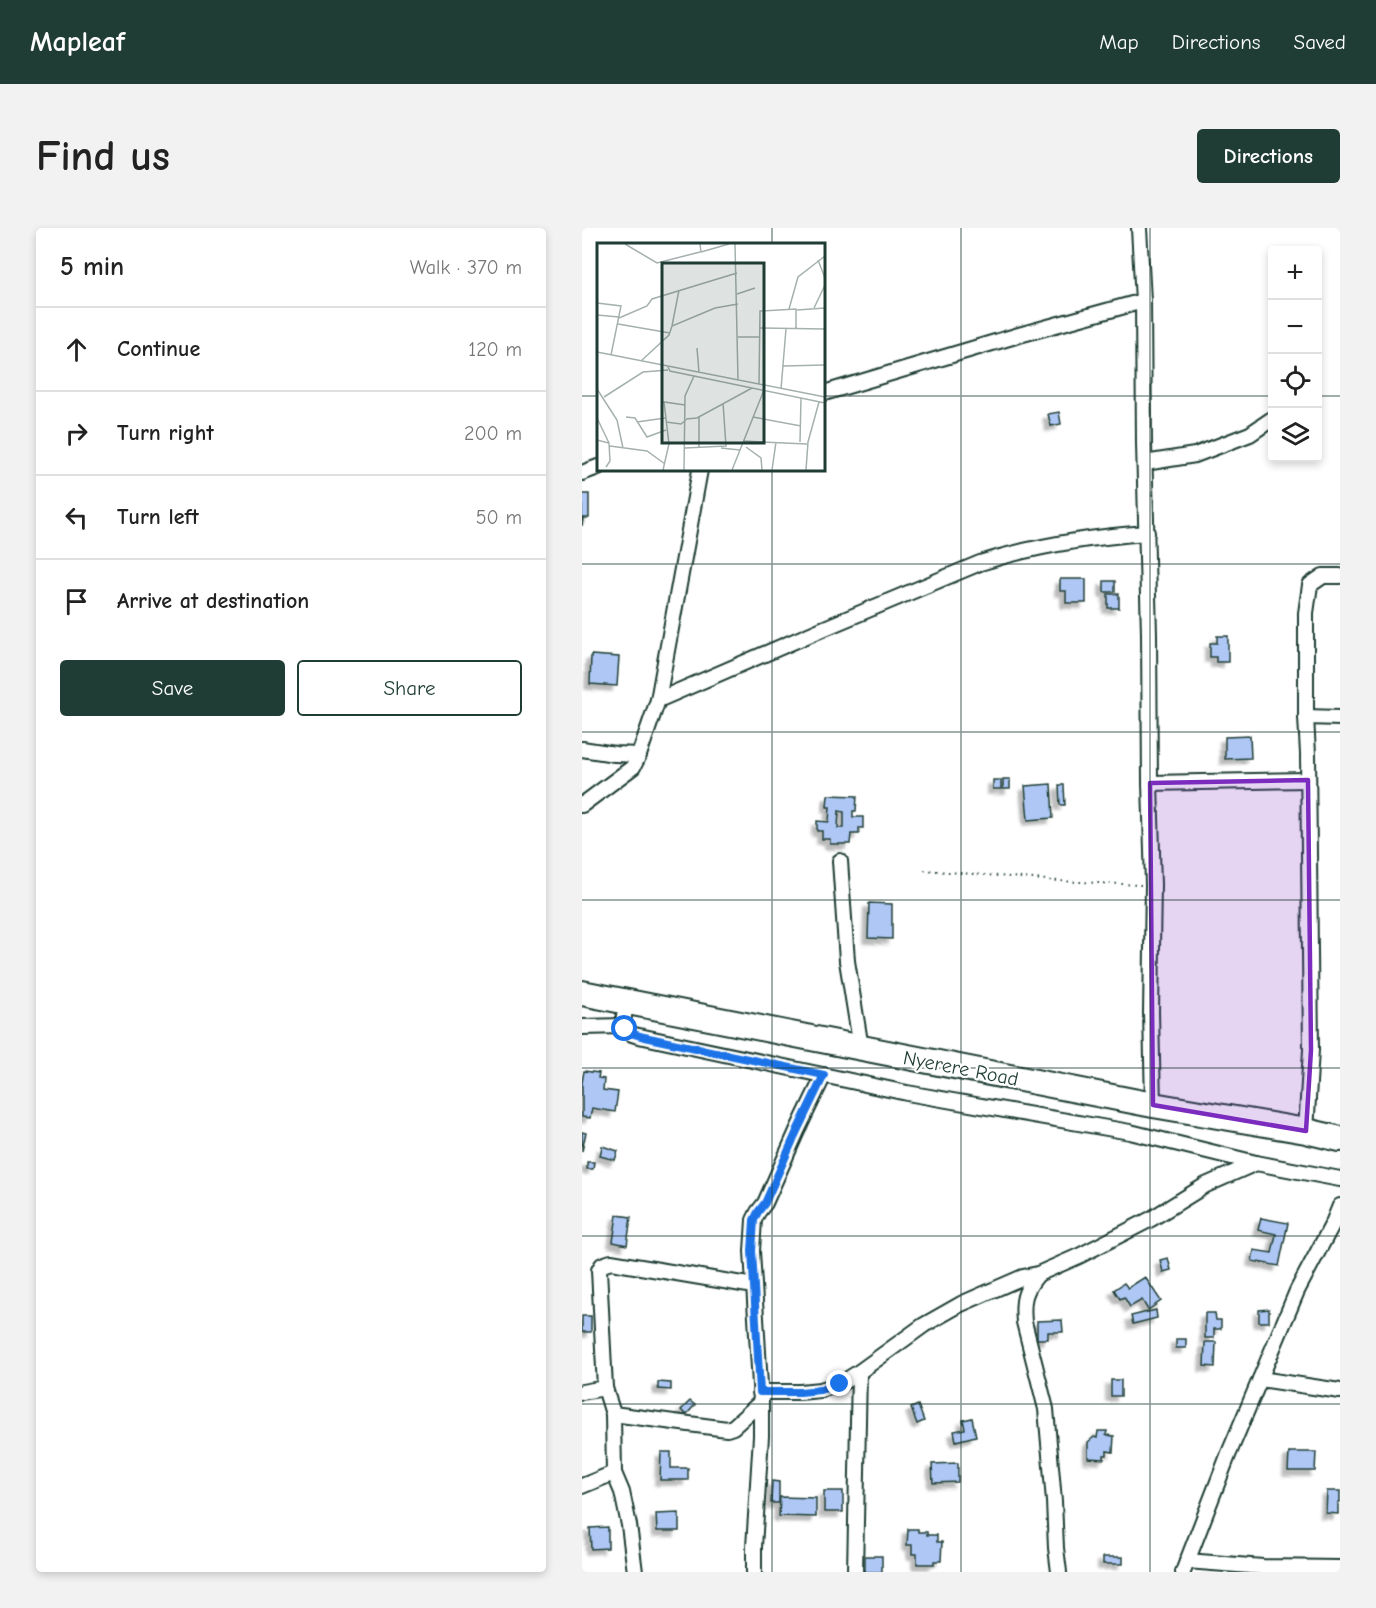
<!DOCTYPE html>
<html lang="en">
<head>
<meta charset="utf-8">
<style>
	body { margin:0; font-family:"Comic Neue",sans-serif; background:#f2f2f2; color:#222 }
	.controls { position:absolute; right:18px; top:18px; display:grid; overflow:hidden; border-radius:6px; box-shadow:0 3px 9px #0003 }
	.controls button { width:54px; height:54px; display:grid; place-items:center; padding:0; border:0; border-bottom:2px solid #e0e0e0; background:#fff; color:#222; font:30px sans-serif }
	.stop { position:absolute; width:18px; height:18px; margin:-14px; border:4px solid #1a73e8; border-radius:50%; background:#fff }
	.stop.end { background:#1a73e8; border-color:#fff; box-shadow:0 2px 6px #0008 }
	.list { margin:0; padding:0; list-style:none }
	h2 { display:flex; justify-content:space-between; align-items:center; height:78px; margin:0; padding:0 24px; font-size:26px }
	h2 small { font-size:20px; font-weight:400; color:#767676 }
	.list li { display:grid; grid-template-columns:39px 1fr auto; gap:18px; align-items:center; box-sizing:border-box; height:84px; padding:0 24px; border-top:2px solid #e0e0e0 }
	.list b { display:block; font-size:22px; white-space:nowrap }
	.list em { font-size:20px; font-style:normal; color:#767676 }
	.actions { display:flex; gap:12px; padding:18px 24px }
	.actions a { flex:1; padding:14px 0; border:2px solid #1f3d34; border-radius:6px; text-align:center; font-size:21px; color:#1f3d34 }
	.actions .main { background:#1f3d34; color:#fff }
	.icon { flex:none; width:33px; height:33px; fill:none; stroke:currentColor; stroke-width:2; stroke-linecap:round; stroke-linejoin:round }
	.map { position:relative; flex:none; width:758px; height:1344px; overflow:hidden; border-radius:6px }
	header { display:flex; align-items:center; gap:36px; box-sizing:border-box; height:84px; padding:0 30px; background:#1f3d34; color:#fff }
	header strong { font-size:28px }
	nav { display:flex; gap:33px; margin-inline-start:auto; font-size:21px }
	.intro { display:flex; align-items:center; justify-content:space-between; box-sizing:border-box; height:144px; padding:0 36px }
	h1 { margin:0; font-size:42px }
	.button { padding:15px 27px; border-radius:6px; background:#1f3d34; color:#fff; font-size:21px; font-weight:700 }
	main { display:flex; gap:36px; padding:0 36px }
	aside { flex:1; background:#fff; border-radius:6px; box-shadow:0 3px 9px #0003 }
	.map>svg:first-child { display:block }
	.building { fill:#aec7f5; stroke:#1f3d34; stroke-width:1.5; fill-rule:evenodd; filter:url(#shadow) }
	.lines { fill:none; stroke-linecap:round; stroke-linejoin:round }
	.street-casing { stroke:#1f3d34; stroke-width:18 }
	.highway-casing { stroke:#1f3d34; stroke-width:28 }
	.path { stroke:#1f3d34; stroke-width:2; stroke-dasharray:1.5 4.5; stroke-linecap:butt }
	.street { stroke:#fff; stroke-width:14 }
	.highway { stroke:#fff; stroke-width:24 }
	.route { stroke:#1a73e8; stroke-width:8 }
	.marked { fill:#7b2cbf; fill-opacity:0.2; stroke:#7b2cbf; stroke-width:4.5; stroke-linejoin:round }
	.grid { fill:none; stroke:#1f3d34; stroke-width:1.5; stroke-opacity:0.55 }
	.labels { text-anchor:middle; stroke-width:4.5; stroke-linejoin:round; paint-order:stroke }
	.street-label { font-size:20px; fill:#1f3d34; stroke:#fff }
	.inset-road { fill:none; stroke:#a5b1ae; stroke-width:1.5 }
	.view { fill:#1f3d34; fill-opacity:0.15; stroke:#1f3d34; stroke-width:3 }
	.inset-edge { fill:none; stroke:#1f3d34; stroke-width:3 }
</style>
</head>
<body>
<header>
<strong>Mapleaf</strong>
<nav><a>Map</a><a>Directions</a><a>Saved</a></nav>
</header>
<div class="intro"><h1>Find us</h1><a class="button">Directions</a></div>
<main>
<aside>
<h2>5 min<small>Walk · 370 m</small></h2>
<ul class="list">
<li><svg class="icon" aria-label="ahead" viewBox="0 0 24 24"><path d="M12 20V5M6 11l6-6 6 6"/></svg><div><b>Continue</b></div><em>120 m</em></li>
<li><svg class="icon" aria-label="right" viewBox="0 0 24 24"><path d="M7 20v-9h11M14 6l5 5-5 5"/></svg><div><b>Turn right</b></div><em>200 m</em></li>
<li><svg class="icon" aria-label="left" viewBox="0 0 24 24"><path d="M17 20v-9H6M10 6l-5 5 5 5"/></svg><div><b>Turn left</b></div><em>50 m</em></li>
<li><svg class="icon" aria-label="arrive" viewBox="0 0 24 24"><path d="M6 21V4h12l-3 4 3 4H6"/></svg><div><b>Arrive at destination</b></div></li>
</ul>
<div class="actions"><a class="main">Save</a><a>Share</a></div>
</aside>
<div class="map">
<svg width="758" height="1344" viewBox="0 0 758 1344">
	<defs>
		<filter id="shadow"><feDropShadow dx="-5" dy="5" stdDeviation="1.5" flood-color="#0004"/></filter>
	</defs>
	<rect width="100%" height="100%" fill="#fff"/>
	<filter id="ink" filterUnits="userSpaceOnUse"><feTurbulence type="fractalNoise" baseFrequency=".0167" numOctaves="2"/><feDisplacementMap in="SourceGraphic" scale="12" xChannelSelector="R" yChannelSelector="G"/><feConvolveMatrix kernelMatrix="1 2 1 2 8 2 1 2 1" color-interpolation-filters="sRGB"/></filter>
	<g filter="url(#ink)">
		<g class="building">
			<polygon points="477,184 479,196 469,198 466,186"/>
			<polygon points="0,266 7,266 7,290 1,290 0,298"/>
			<polygon points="478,351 504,351 504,375 484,375 484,363 478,363"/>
			<rect x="522" y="353" width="11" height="11"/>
			<rect x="526" y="366" width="11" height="14"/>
			<polygon points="635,408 646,408 646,434 634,434 634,429 628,429 628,415 635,415"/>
			<polygon points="9,427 37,429 35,458 8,456"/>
			<polygon points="668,508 669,530 643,531 643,509"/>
			<rect x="421" y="551" width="7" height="10"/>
			<rect x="411" y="552" width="8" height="9"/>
			<polygon points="469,556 471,590 446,592 443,558"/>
			<polygon points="477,557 482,557 483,577 478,577"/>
			<path d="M246,567l29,1 -1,15h-3v6h10v11h-4v6h-8l-1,10h-20v-5h-8v-8h-5v-10l12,1 1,-15h-3zM257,583l5,1v16h-6z"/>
			<polygon points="287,675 310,676 310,711 286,710"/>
			<polygon points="2,843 17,845 16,850 22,851 21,862 36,864 33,884 10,880 8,890 0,889 0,855"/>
			<polygon points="0,904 4,905 0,923"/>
			<polygon points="20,918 36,923 33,932 18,928"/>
			<polygon points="5,934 12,934 11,941 5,941"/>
			<polygon points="35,987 49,989 45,1017 31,1014"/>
			<polygon points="679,990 706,995 697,1038 670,1033 672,1022 690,1025 694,1006 676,1002"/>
			<polygon points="586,1030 589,1042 581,1044 578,1032"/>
			<polygon points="563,1049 579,1073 566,1082 560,1072 548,1079 542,1069 538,1071 532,1062 542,1055 546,1060"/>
			<polygon points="687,1081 687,1094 677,1094 677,1082"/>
			<polygon points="574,1082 575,1090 551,1096 549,1088"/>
			<polygon points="623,1085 633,1085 634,1092 639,1092 639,1101 632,1101 632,1110 623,1110"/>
			<rect x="0" y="1088" width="9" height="16"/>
			<polygon points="480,1092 481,1104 466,1104 466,1111 455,1111 455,1093"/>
			<rect x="594" y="1111" width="10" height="9"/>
			<polygon points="623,1114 634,1114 633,1139 622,1138"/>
			<rect x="529" y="1152" width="10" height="16"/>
			<polygon points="76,1154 89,1155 89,1162 76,1161"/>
			<polygon points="108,1173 113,1177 104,1187 99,1182"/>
			<polygon points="336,1177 342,1193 335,1196 329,1180"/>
			<polygon points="390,1190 394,1208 374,1213 372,1203 383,1201 381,1192"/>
			<polygon points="516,1203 525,1203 524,1207 532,1208 531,1224 525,1223 525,1227 522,1227 522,1231 506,1230 506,1214 512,1209 515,1210"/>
			<polygon points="79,1224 89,1224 89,1240 106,1240 106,1252 78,1252"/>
			<polygon points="707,1224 734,1224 733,1243 706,1243"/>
			<polygon points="376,1235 376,1254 351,1255 350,1236"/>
			<polygon points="190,1253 197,1254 197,1275 189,1275"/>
			<rect x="242" y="1263" width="19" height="21"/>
			<polygon points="745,1263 758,1263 758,1274 756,1274 756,1286 744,1285"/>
			<polygon points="198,1269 234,1270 234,1289 197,1288"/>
			<polygon points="97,1285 97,1303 75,1303 74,1286"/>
			<polygon points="26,1299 26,1320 9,1321 8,1300"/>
			<polygon points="326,1301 336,1301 336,1304 345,1304 345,1307 355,1307 355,1314 360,1314 359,1333 352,1333 352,1336 335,1336 335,1326 330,1326 330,1317 325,1317"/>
			<rect x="283" y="1328" width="17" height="16"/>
			<rect x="521" y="1329" width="20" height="7"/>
		</g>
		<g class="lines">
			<g class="street-casing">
				<g id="street">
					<polyline points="557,0 561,73 562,216 567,406 568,555 571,657 569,784 571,877"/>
					<polyline points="242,165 437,107 561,73"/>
					<polyline points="563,235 613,227 668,206 690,191"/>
					<polyline points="0,245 16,239"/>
					<polyline points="76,472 118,242"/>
					<polyline points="724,489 758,490"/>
					<polyline points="0,521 33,526 57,527"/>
					<polyline points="568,555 726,552"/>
					<path d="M0,577l51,-38 6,-12 19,-55 162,-70 160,-67c54,-17 111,-26 167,-30"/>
					<polyline points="258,633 265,733 279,820"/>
					<path d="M45,774c-2,8 -7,25 1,30 4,3 11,4 16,5l263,56 223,39 126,31 84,16"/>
					<polyline points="0,799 42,798"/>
					<polyline points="724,903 729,822 726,526 724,489 724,385 728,357 741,348 758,348"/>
					<path d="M456,1046c-14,17 -16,26 -14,48l22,87 8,92 2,47 3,24"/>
					<polyline points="678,1151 758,1163"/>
					<polyline points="0,1164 23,1160"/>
					<polyline points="178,1164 218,1164 238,1162 258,1156 277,1144 342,1097 379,1076 441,1049 456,1046 497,1028 569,991 624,957 674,935"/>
					<polyline points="31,1186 145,1201 151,1199 179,1174"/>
					<polyline points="0,1258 32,1245"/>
					<polyline points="605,1333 681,1339 758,1340"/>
					<polyline points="53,1344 47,1297 40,1264 32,1245 31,1186 23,1160 17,1042 20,1037 29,1034 172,1058"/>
					<polyline points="172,1344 172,1319 179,1208 179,1174 170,1023 172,992 176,984 183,975 215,903 242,847"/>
					<polyline points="273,1344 277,1144"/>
					<polyline points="601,1344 647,1225 715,1063 751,995 758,978"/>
				</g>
			</g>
			<g class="highway-casing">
				<polyline id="highway" points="0,765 571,877 724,903 758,911"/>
			</g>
			<polyline class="path" points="342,642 477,653 559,657"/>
			<use href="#street" class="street"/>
			<use href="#highway" class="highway"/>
		</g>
	</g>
	<g class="lines" filter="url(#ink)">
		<polyline class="route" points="43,801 45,804 62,809 242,847 215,903 183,975 176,984 172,992 170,1023 178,1164 218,1164 238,1162 258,1156"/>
	</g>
	<path class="marked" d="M726,552l3,270 -5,81 -153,-26 -3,-322z"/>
	<path class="grid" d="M190,0v16M379,0v1344M568,0v1344M0,168h16M242,168h448M736,168h22M190,242v1102M0,336h758M0,504h758M0,672h758M0,840h758M0,1008h758M0,1176h758"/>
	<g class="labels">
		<g class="street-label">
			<text transform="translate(379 840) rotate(11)" y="7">Nyerere Road</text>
		</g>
	</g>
	<g transform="translate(15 15)">
		<rect width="228" height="228" fill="#fff"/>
		<path class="inset-road" d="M28,1l32,19 43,-11M103,1l1,8 28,-8M138,1l3,136M221,17l7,18M140,51l18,-6M0,60l24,3 -10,49M217,65l11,-23M192,66l9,-32 27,-21M200,67l28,-2M0,72l22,2M22,75l28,-12 5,-7 85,-26M21,81l52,9M75,83l7,-36M162,85l66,1M141,94h21M100,105l2,25M0,109l228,45M44,118l28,-26 3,-9 43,-18 23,-4M186,123l42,-1M71,124l2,4 155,32M162,141l1,-73 36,-2v20M0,146l20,31 6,28M184,146l5,-60M7,154l39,-25 25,-2M29,174l9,1 12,19 19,-7M156,174l48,9M0,175l12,25M89,176l11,-1 55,-30M40,179l28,-4M69,179l15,2 5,-4M0,197l12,3 1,18 -4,6M146,198l64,3M203,199l1,-44M13,203l37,5 18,13M102,204v-31M149,204l15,11 1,12M88,205l41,-2 -3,-43M124,205l19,2M66,227l6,-26 -5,-42 21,3M87,227l1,-74 9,-20M135,227l32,-80M175,227l4,-28M209,227l2,-28 11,-40"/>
		<path class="view" d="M65,20h102v180h-102z"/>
		<rect width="228" height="228" class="inset-edge"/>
	</g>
</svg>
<div class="controls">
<button>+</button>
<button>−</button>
<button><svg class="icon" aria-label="locate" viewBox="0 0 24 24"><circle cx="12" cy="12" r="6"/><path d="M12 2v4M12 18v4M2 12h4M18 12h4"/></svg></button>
<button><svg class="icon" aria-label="layers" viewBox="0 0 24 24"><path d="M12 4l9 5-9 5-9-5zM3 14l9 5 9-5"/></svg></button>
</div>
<div class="stop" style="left:43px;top:801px"></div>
<div class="stop end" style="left:258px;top:1156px"></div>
</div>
</main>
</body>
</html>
